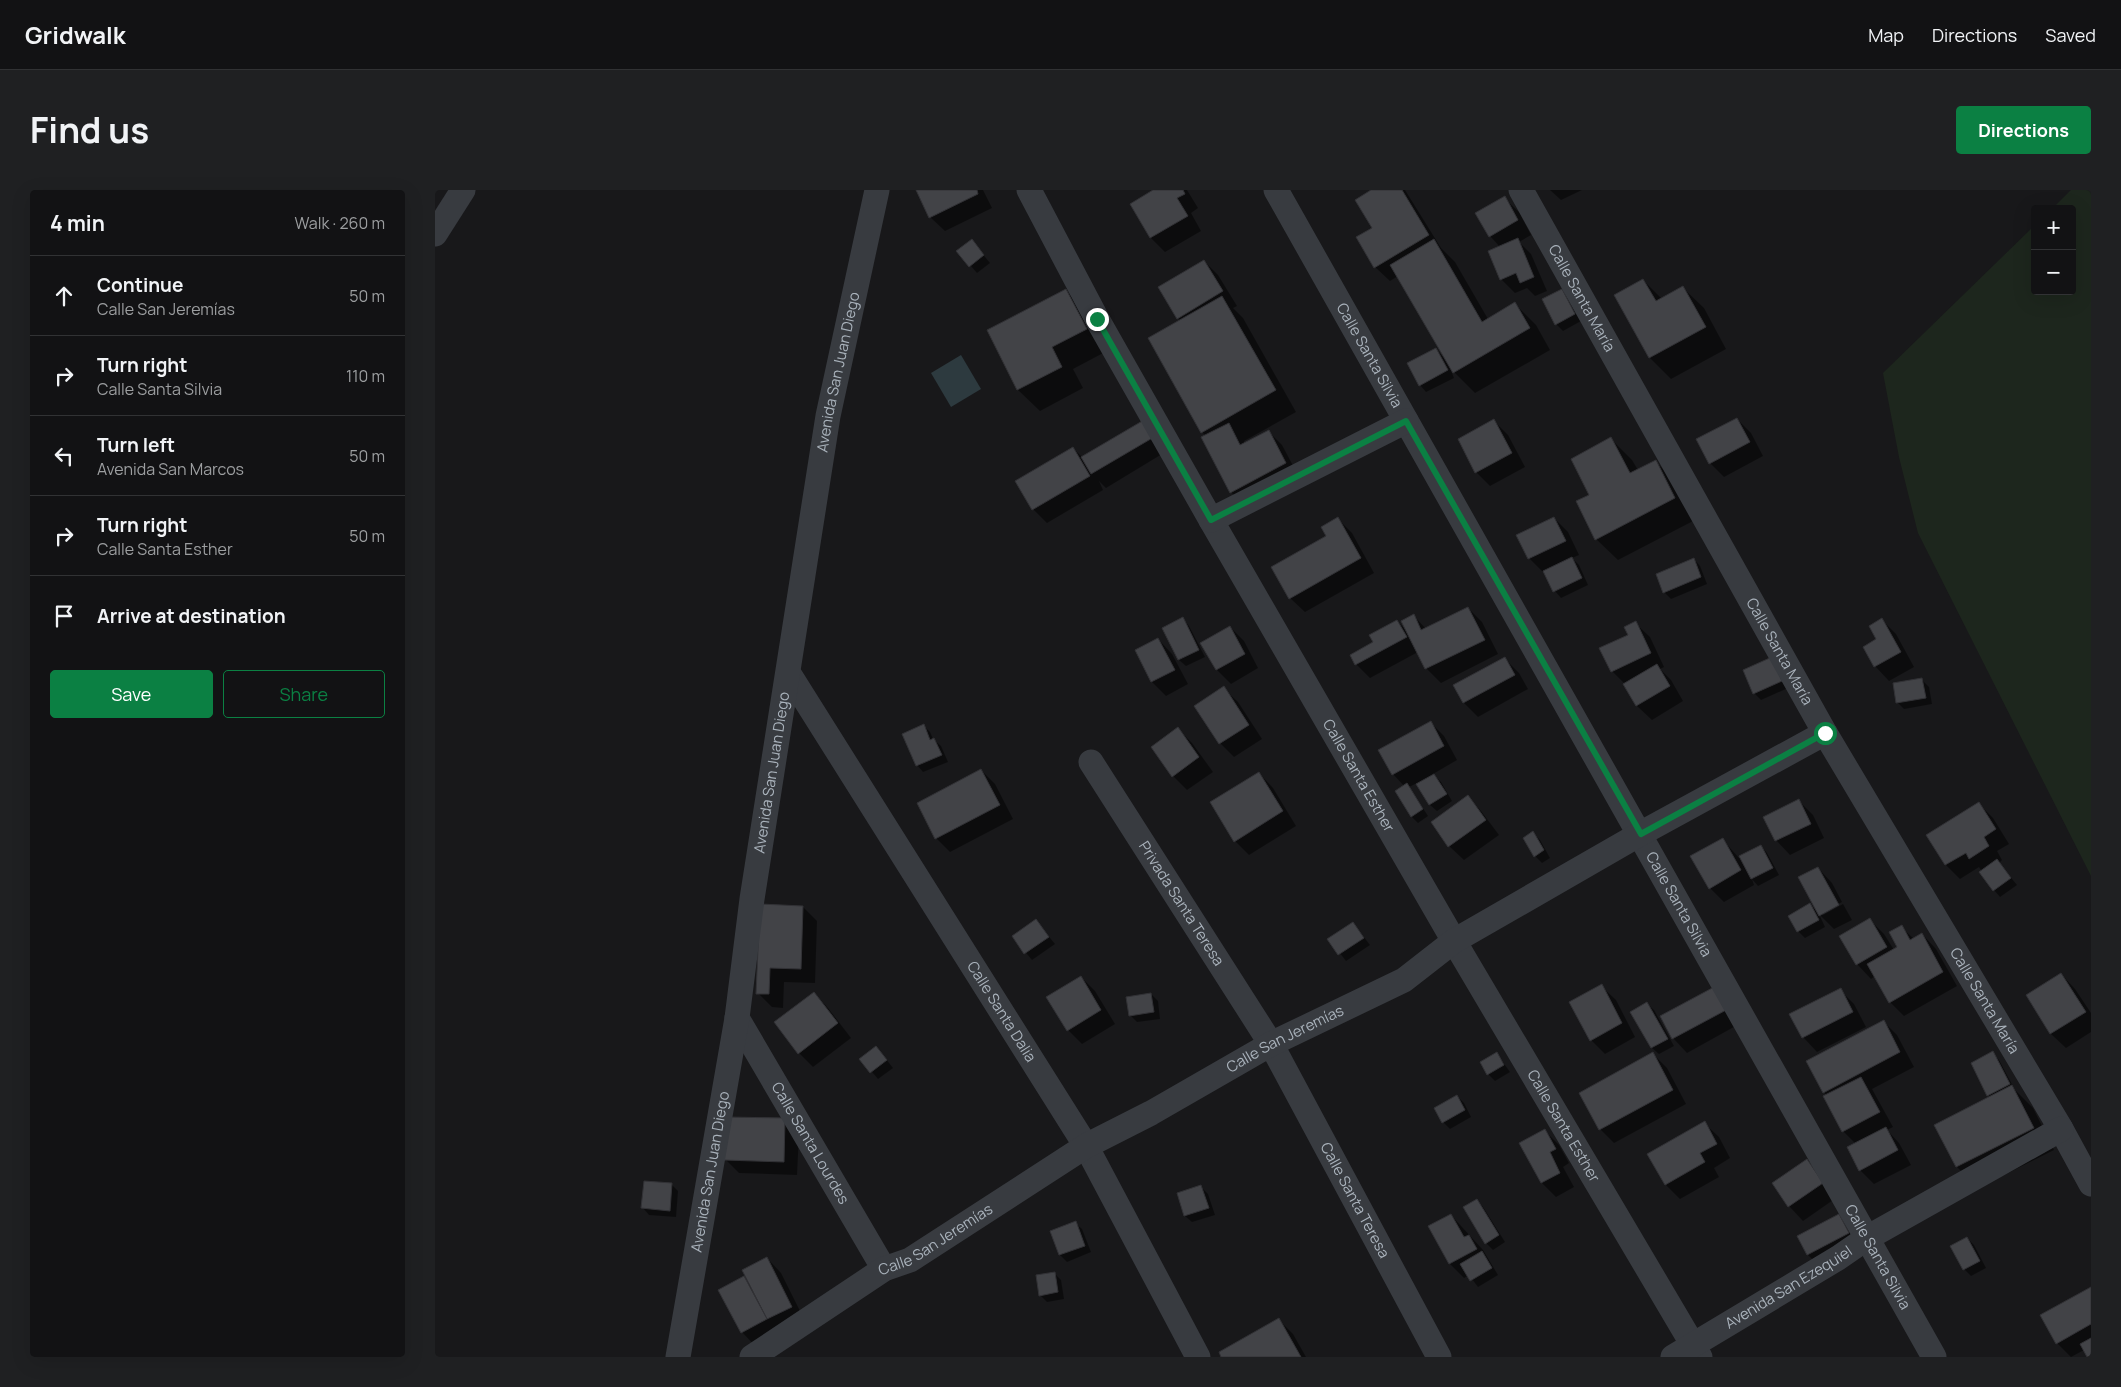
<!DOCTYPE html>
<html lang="en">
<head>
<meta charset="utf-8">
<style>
	body { margin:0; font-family:Manrope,sans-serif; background:#1f2022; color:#f1f3f6 }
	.controls { position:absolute; right:15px; top:15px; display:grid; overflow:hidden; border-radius:5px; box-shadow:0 5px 20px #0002 }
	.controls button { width:45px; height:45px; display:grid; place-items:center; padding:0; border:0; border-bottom:1px solid #313234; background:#121214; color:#f1f3f6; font:25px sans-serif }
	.stop { position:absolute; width:15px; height:15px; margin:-11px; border:4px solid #0b8043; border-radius:50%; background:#fff }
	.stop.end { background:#0b8043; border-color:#fff; box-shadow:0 1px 5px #0008 }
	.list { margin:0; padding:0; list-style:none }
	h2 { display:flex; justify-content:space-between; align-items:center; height:65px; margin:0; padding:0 20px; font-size:21px }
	h2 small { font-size:16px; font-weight:400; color:#9c9ea0 }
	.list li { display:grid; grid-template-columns:32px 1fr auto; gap:15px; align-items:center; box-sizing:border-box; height:80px; padding:0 20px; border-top:1px solid #313234 }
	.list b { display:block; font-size:19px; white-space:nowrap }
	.list p { margin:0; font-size:16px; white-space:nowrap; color:#9c9ea0 }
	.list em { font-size:16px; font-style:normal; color:#9c9ea0 }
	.actions { display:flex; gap:10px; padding:15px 20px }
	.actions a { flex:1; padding:11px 0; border:1px solid #0b8043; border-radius:5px; text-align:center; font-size:18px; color:#0b8043 }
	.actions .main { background:#0b8043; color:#fff }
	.icon { flex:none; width:28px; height:28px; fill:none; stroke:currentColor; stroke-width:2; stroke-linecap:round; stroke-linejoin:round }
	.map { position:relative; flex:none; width:1656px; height:1167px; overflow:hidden; border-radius:5px }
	header { display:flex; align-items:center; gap:30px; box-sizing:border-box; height:70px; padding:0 25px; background:#121214; border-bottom:1px solid #313234 }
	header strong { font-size:24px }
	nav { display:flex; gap:28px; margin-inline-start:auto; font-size:18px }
	.intro { display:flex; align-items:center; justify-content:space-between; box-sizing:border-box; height:120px; padding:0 30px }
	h1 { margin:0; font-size:35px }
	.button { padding:12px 22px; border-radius:5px; background:#0b8043; color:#fff; font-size:18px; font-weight:700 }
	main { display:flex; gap:30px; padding:0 30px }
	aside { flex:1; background:#121214; border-radius:5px; box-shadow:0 5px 20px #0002 }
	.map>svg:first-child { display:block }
	.green { fill:#1d261d }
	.water { fill:#2d3a3f }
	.shadow { fill:#0007 }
	.building { fill:#424347; stroke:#323236 }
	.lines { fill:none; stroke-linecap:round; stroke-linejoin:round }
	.street { stroke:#383b40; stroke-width:25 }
	.route { stroke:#0b8043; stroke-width:6 }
	.labels { text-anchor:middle; stroke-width:4.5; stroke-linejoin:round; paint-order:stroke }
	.street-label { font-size:15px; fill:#a9b2bb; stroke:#131315 }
</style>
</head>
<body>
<header>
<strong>Gridwalk</strong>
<nav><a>Map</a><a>Directions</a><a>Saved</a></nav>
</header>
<div class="intro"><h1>Find us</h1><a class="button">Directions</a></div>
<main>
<aside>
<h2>4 min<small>Walk · 260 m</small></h2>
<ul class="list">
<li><svg class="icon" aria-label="ahead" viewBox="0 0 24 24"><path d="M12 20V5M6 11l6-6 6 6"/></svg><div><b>Continue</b><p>Calle San Jeremías</p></div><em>50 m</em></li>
<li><svg class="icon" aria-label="right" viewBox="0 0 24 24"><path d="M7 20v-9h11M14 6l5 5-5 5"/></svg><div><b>Turn right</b><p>Calle Santa Silvia</p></div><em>110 m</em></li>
<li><svg class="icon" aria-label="left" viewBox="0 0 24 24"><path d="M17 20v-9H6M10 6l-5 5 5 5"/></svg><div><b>Turn left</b><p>Avenida San Marcos</p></div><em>50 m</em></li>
<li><svg class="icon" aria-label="right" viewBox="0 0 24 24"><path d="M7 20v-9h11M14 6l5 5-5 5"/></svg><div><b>Turn right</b><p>Calle Santa Esther</p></div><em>50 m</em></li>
<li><svg class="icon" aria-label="arrive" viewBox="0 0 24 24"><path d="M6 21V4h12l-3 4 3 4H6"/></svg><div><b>Arrive at destination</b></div></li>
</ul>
<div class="actions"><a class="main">Save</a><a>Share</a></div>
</aside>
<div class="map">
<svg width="1656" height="1167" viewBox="0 0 1656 1167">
	<rect width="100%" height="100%" fill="#18181a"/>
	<polygon class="green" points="1636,0 1656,0 1656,686 1483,343 1464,267 1448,183 1600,35 1600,101 1637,101 1637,19 1617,19"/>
	<polygon class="water" points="526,165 546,199 516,217 496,183"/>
	<g class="shadow">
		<polygon points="482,0 548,0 557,18 510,41 495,27"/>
		<polygon points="721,0 752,0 763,18 756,23 766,41 730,62 716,48"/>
		<polygon points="938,0 970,0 1006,58 1020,72 1053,129 1080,114 1101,135 1115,160 1040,203 1015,178 1019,188 991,202 985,195 1001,159 1009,168 963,86 955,91 940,77"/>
		<polygon points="1115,0 1147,0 1126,10"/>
		<polygon points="1069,8 1084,22 1096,45 1084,52 1096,64 1112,101 1100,106 1092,98 1080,103 1066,89 1065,57 1055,46 1042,24"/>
		<polygon points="536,50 555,73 542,83 523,61"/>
		<polygon points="769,71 783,85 802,116 798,118 808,128 861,222 809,251 810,254 833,241 847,255 864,287 810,316 796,302 771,246 767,242 746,131 743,128"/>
		<polygon points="1208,90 1227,109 1247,97 1269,118 1291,159 1236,189 1215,168 1181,105"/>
		<polygon points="1126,100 1133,107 1146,131 1128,141 1121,134"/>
		<polygon points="631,101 652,122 672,161 638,179 648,198 605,221 583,200 554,141"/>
		<polygon points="1302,229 1316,243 1328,266 1289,287 1275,273"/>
		<polygon points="709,231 732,261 671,298 664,291 668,300 612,333 598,319 638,258 648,268"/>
		<polygon points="1059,231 1073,245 1090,277 1055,296 1041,282"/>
		<polygon points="1176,249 1197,270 1203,280 1220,271 1241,292 1260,330 1183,370 1161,349 1156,305"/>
		<polygon points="1119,328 1133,342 1144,365 1137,368 1144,375 1153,395 1126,408 1120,401 1110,381 1108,382 1094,368"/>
		<polygon points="903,329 917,343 939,383 870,422 855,408 838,377 893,346"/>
		<polygon points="1259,369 1265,376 1272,394 1236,409 1229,402"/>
		<polygon points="1033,418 1047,432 1063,464 1006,493 992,479 983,462 935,488 921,474 939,453 962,431 973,442 979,426 991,439"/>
		<polygon points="748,429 754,436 770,467 751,476 744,470 728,439"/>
		<polygon points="1447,430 1461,444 1479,477 1454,491 1440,476 1430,457 1443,450"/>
		<polygon points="1200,433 1215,447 1229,477 1225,479 1236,490 1248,511 1217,530 1202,516 1190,494 1177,481"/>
		<polygon points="795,437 809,451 823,478 796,494 782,480"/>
		<polygon points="723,449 737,464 753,494 731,506 717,492 701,461"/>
		<polygon points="1336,468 1353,498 1326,510 1319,503"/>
		<polygon points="1070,469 1084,483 1093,499 1043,527 1029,513 1020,496"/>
		<polygon points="1487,490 1494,497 1497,514 1469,519 1462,512"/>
		<polygon points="788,498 803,512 827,549 799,567 785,553"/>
		<polygon points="995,532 1009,546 1022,570 998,584 1006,592 1017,611 1002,621 995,615 982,593 974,597 993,626 983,633 976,626 969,596 958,584 945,560"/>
		<polygon points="488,535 495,542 498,549 506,556 513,572 488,582 482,575"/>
		<polygon points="743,539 757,553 778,582 752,600 738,586"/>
		<polygon points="546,580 560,594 578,629 515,662 501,648"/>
		<polygon points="824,583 838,598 861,636 814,665 800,651"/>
		<polygon points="1032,606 1046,621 1064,645 1029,670 1014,656 997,632"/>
		<polygon points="1364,611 1378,625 1389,648 1355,665 1341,650"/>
		<polygon points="1544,614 1558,628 1574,654 1562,661 1567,670 1564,673 1582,695 1565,707 1559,700 1544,677 1525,689 1511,675 1493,645"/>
		<polygon points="1098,643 1105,650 1115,668 1107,673 1100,666"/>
		<polygon points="1287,649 1304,668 1326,656 1332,663 1344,685 1323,696 1317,689 1319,695 1289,712 1275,698"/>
		<polygon points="1383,678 1397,693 1407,712 1388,722 1388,725 1408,714 1417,730 1399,739 1384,724 1390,737 1370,748 1363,741 1355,727 1375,715 1383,722"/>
		<polygon points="326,715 368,717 382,731 380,793 349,792 348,818 337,817 323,803"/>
		<polygon points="1435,730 1449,744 1459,760 1463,758 1466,737 1479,749 1487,744 1501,759 1522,796 1469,826 1455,812 1440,786 1436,789 1422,774"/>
		<polygon points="601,731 620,754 597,770 578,747"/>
		<polygon points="918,733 935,755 911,771 894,749"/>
		<polygon points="1626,784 1640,799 1656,823 1656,842 1631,858 1616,844 1593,806"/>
		<polygon points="646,787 660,801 680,834 647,854 633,840"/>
		<polygon points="1166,796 1181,810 1200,847 1170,864 1156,850"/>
		<polygon points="1280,797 1306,833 1252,863 1238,848 1226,826"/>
		<polygon points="1405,800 1419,814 1431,837 1382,862 1368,847"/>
		<polygon points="379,803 393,818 416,848 378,877 364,863 341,833"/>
		<polygon points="716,804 723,811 725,829 702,832 695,825"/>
		<polygon points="1212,814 1219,820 1239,856 1224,864 1217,858 1197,823"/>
		<polygon points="1448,831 1462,845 1479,877 1437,899 1458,937 1452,940 1464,953 1476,975 1439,994 1425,980 1421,954 1408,941 1392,906 1389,902"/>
		<polygon points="1557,863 1564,870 1580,900 1598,918 1619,960 1543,998 1522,977 1501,935 1556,908 1553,905"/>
		<polygon points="447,864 458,878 443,889 426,869"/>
		<polygon points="1062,864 1075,882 1060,891 1053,884"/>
		<polygon points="1218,864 1232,878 1251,914 1179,953 1165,939"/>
		<polygon points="1022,906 1029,913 1036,927 1015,939 1008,932"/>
		<polygon points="350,930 364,944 362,985 304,983 290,969"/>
		<polygon points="1269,933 1284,947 1295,968 1279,978 1284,987 1245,1009 1231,995"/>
		<polygon points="1110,941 1124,955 1134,973 1128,977 1139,997 1121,1007 1107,993 1085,954"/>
		<polygon points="1371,971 1386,985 1401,1008 1368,1031 1354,1016 1338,994"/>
		<polygon points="237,995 243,1001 241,1027 214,1025 208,1018"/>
		<polygon points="766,997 773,1004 780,1025 757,1032 750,1026"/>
		<polygon points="1042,1010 1048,1017 1070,1052 1058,1060 1051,1053"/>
		<polygon points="1016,1025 1048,1060 1063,1085 1043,1097 1034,1085 1029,1088 1015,1074 995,1037"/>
		<polygon points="1403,1025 1418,1040 1427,1057 1387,1079 1373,1065 1363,1046"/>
		<polygon points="640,1033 647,1039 656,1062 632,1072 625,1065 617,1042"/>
		<polygon points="1532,1048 1539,1055 1551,1078 1536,1086 1529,1079"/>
		<polygon points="332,1068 346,1083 370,1131 321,1157 307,1142 285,1101 308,1088 314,1094"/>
		<polygon points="619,1083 626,1090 629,1109 612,1112 605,1105"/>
		<polygon points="1656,1099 1656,1167 1649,1160 1636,1167 1622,1153"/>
		<polygon points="844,1130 858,1144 871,1167 788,1167"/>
	</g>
	<g class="building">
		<polygon points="481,0 542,0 543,4 494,28"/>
		<polygon points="718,0 748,0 750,4 742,8 753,26 715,48 695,14"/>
		<polygon points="936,0 967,0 994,45 939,78 921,47 937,38 920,10"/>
		<polygon points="1070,6 1083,30 1054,47 1040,23"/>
		<polygon points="1083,48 1099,87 1085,93 1081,83 1065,90 1053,61"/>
		<polygon points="537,49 549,65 534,77 521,61"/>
		<polygon points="999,49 1047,132 1080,112 1095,138 1018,183 955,75"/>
		<polygon points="769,70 788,101 742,129 723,97"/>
		<polygon points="1208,89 1221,111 1248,96 1271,137 1214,168 1179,105"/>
		<polygon points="631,99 652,139 617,157 627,177 582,200 552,140"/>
		<polygon points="1127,99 1140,124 1120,135 1107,109"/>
		<polygon points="787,106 841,200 766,243 713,148"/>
		<polygon points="1001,158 1013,180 984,196 972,173"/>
		<polygon points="1302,228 1315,252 1274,274 1261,249"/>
		<polygon points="1059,229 1077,263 1040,283 1023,249"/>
		<polygon points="709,230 719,247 656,284 646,267"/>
		<polygon points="794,233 805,255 834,240 851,273 795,303 766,247"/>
		<polygon points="1176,247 1195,283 1221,270 1240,308 1160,350 1141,311 1154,305 1136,269"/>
		<polygon points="638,257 655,286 597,320 580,291"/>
		<polygon points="903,327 926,368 854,409 836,377 891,346 886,337"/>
		<polygon points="1119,327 1131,351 1093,369 1081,345"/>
		<polygon points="1137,367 1147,388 1118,402 1108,381"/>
		<polygon points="1259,368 1266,387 1228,403 1221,384"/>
		<polygon points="1033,417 1050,450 990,479 966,431 979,424 986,440"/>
		<polygon points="748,427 764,460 743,470 727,438"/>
		<polygon points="1447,428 1466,462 1439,477 1428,457 1441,449 1434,436"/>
		<polygon points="962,430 972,447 920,475 915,465 938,452 934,445"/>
		<polygon points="1201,431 1216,463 1176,482 1164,458 1193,445 1189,437"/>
		<polygon points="795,436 810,464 781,480 765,453"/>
		<polygon points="723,448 740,480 716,492 700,460"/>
		<polygon points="1070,467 1080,485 1028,513 1018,495"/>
		<polygon points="1337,467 1347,491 1318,504 1308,480"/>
		<polygon points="1222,474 1235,496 1201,516 1188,494"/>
		<polygon points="1487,488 1491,508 1461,513 1458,493"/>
		<polygon points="789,496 814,535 784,554 759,516"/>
		<polygon points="996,531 1009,556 957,585 943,560"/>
		<polygon points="489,534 495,550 499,548 507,565 481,576 467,544"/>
		<polygon points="743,537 764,567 737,587 716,557"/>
		<polygon points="546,579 565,615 500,649 482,613"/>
		<polygon points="824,582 848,621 799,652 775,612"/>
		<polygon points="999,584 1012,604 994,615 981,594"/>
		<polygon points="972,593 988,619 976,627 960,601"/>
		<polygon points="1033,605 1051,630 1013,657 996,632"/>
		<polygon points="1364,609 1376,634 1340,651 1328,627"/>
		<polygon points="1544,612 1561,639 1549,647 1554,656 1534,669 1531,663 1510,675 1491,645"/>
		<polygon points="1098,641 1109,660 1099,667 1088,648"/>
		<polygon points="1288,648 1306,680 1274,699 1255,666"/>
		<polygon points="1326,655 1338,678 1316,689 1304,666"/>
		<polygon points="1562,669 1576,688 1558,701 1544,682"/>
		<polygon points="1383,677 1404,715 1384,726 1363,687"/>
		<polygon points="1375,713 1384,730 1362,742 1353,726"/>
		<polygon points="325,714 368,716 366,779 335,778 334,804 321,804"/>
		<polygon points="1435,728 1452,757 1421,775 1404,746"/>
		<polygon points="601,729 614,747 589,764 577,746"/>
		<polygon points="918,732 929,748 903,765 892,749"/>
		<polygon points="1467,735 1475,750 1487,743 1508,782 1454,813 1432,774 1462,757 1454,742"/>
		<polygon points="1626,783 1651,822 1615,844 1591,805"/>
		<polygon points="646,786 666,820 632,841 611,807"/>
		<polygon points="1167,794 1187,833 1155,851 1134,812"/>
		<polygon points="1281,796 1293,819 1237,849 1225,826"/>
		<polygon points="1406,798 1418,822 1367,848 1354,824"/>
		<polygon points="379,802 403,833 363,864 339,832"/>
		<polygon points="716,803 719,822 694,826 691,807"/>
		<polygon points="1212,812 1233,849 1216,858 1195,822"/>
		<polygon points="1449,830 1465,862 1388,903 1371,871"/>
		<polygon points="441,856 452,870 435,883 424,869"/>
		<polygon points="1558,861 1575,894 1552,906 1536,873"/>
		<polygon points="1062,862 1069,875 1052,885 1045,872"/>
		<polygon points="1218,862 1238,900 1164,940 1144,903"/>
		<polygon points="1426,887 1445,922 1407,942 1388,906"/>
		<polygon points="1577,895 1599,938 1521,977 1499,935"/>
		<polygon points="1022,905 1030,920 1007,933 999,918"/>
		<polygon points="290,927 350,928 349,972 289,970"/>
		<polygon points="1270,931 1282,954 1265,963 1270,972 1230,995 1212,964"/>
		<polygon points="1451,937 1463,960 1424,981 1412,957"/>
		<polygon points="1110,939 1121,959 1115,962 1125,983 1106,993 1084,953"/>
		<polygon points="1372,969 1388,993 1353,1017 1337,993"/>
		<polygon points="209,991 237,993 235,1021 206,1018"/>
		<polygon points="766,995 774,1018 749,1026 742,1003"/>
		<polygon points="1042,1009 1064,1045 1050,1054 1028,1017"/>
		<polygon points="1016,1024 1029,1047 1034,1045 1042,1059 1014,1074 993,1036"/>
		<polygon points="1404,1024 1414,1043 1372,1065 1362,1046"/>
		<polygon points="641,1031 650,1056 624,1065 615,1041"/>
		<polygon points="1532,1047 1545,1071 1528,1080 1515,1056"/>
		<polygon points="1047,1061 1057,1078 1035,1091 1025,1074"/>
		<polygon points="332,1067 357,1117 332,1129 307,1080"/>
		<polygon points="620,1082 623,1102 604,1106 601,1085"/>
		<polygon points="309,1086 332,1129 306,1143 283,1100"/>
		<polygon points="1656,1097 1656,1134 1621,1154 1605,1125"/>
		<polygon points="844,1128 866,1167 786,1167 784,1162"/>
		<polygon points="1656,1148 1656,1167 1652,1167 1645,1154"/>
	</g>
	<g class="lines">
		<g class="street">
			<path id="s1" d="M594,0l68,129 114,201 243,421 246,416"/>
			<path id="s2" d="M841,0l658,1167"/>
			<path id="s3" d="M1086,0l304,543 236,396 30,55"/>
			<polyline points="0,44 28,0"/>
			<polyline points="776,330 971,231"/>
			<path id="s4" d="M354,484l297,472 112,211"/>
			<path id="s5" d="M656,572l180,282 168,313"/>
			<path id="s6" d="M302,828l147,251"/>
			<path id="s7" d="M243,1167l59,-339 15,-119 76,-483 49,-226"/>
			<path id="s8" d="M317,1167l132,-88 26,-9 176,-114 65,-33 120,-69 133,-64 50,-39 186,-107 185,-101"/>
			<path id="s9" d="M1238,1167l165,-99 29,-20 194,-109"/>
		</g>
	</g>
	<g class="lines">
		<polyline class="route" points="662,129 776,330 971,231 1206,644 1390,543"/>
	</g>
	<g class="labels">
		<g class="street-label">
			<text dy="5" stroke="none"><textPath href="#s3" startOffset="124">Calle Santa María</textPath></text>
			<text dy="5" stroke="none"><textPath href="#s2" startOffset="190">Calle Santa Silvia</textPath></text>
			<text dy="5" stroke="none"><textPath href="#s7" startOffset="998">Avenida San Juan Diego</textPath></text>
			<text dy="5" stroke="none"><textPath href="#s3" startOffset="529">Calle Santa María</textPath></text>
			<text dy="5" stroke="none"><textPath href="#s7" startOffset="592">Avenida San Juan Diego</textPath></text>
			<text dy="5" stroke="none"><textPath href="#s1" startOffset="672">Calle Santa Esther</textPath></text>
			<text dy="5" stroke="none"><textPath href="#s5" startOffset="168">Privada Santa Teresa</textPath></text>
			<text dy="5" stroke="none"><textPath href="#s2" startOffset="820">Calle Santa Silvia</textPath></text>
			<text dy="5" stroke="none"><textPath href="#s3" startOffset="934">Calle Santa María</textPath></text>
			<text dy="5" stroke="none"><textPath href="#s4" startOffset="399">Calle Santa Dalia</textPath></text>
			<text dy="5" stroke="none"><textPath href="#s8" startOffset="622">Calle San Jeremías</textPath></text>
			<text dy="5" stroke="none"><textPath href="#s1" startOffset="1078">Calle Santa Esther</textPath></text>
			<text dy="5" stroke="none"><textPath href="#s6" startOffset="145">Calle Santa Lourdes</textPath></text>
			<text dy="5" stroke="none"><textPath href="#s7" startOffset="188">Avenida San Juan Diego</textPath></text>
			<text dy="5" stroke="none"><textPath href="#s5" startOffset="512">Calle Santa Teresa</textPath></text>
			<text dy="5" stroke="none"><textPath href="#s8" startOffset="218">Calle San Jeremías</textPath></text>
			<text dy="5" stroke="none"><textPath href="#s2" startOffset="1225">Calle Santa Silvia</textPath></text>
			<text dy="5" stroke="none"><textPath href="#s9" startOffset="135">Avenida San Ezequiel</textPath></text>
		</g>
	</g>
</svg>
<div class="controls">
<button>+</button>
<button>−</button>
</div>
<div class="stop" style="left:1390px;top:543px"></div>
<div class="stop end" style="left:662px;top:129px"></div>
</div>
</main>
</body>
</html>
